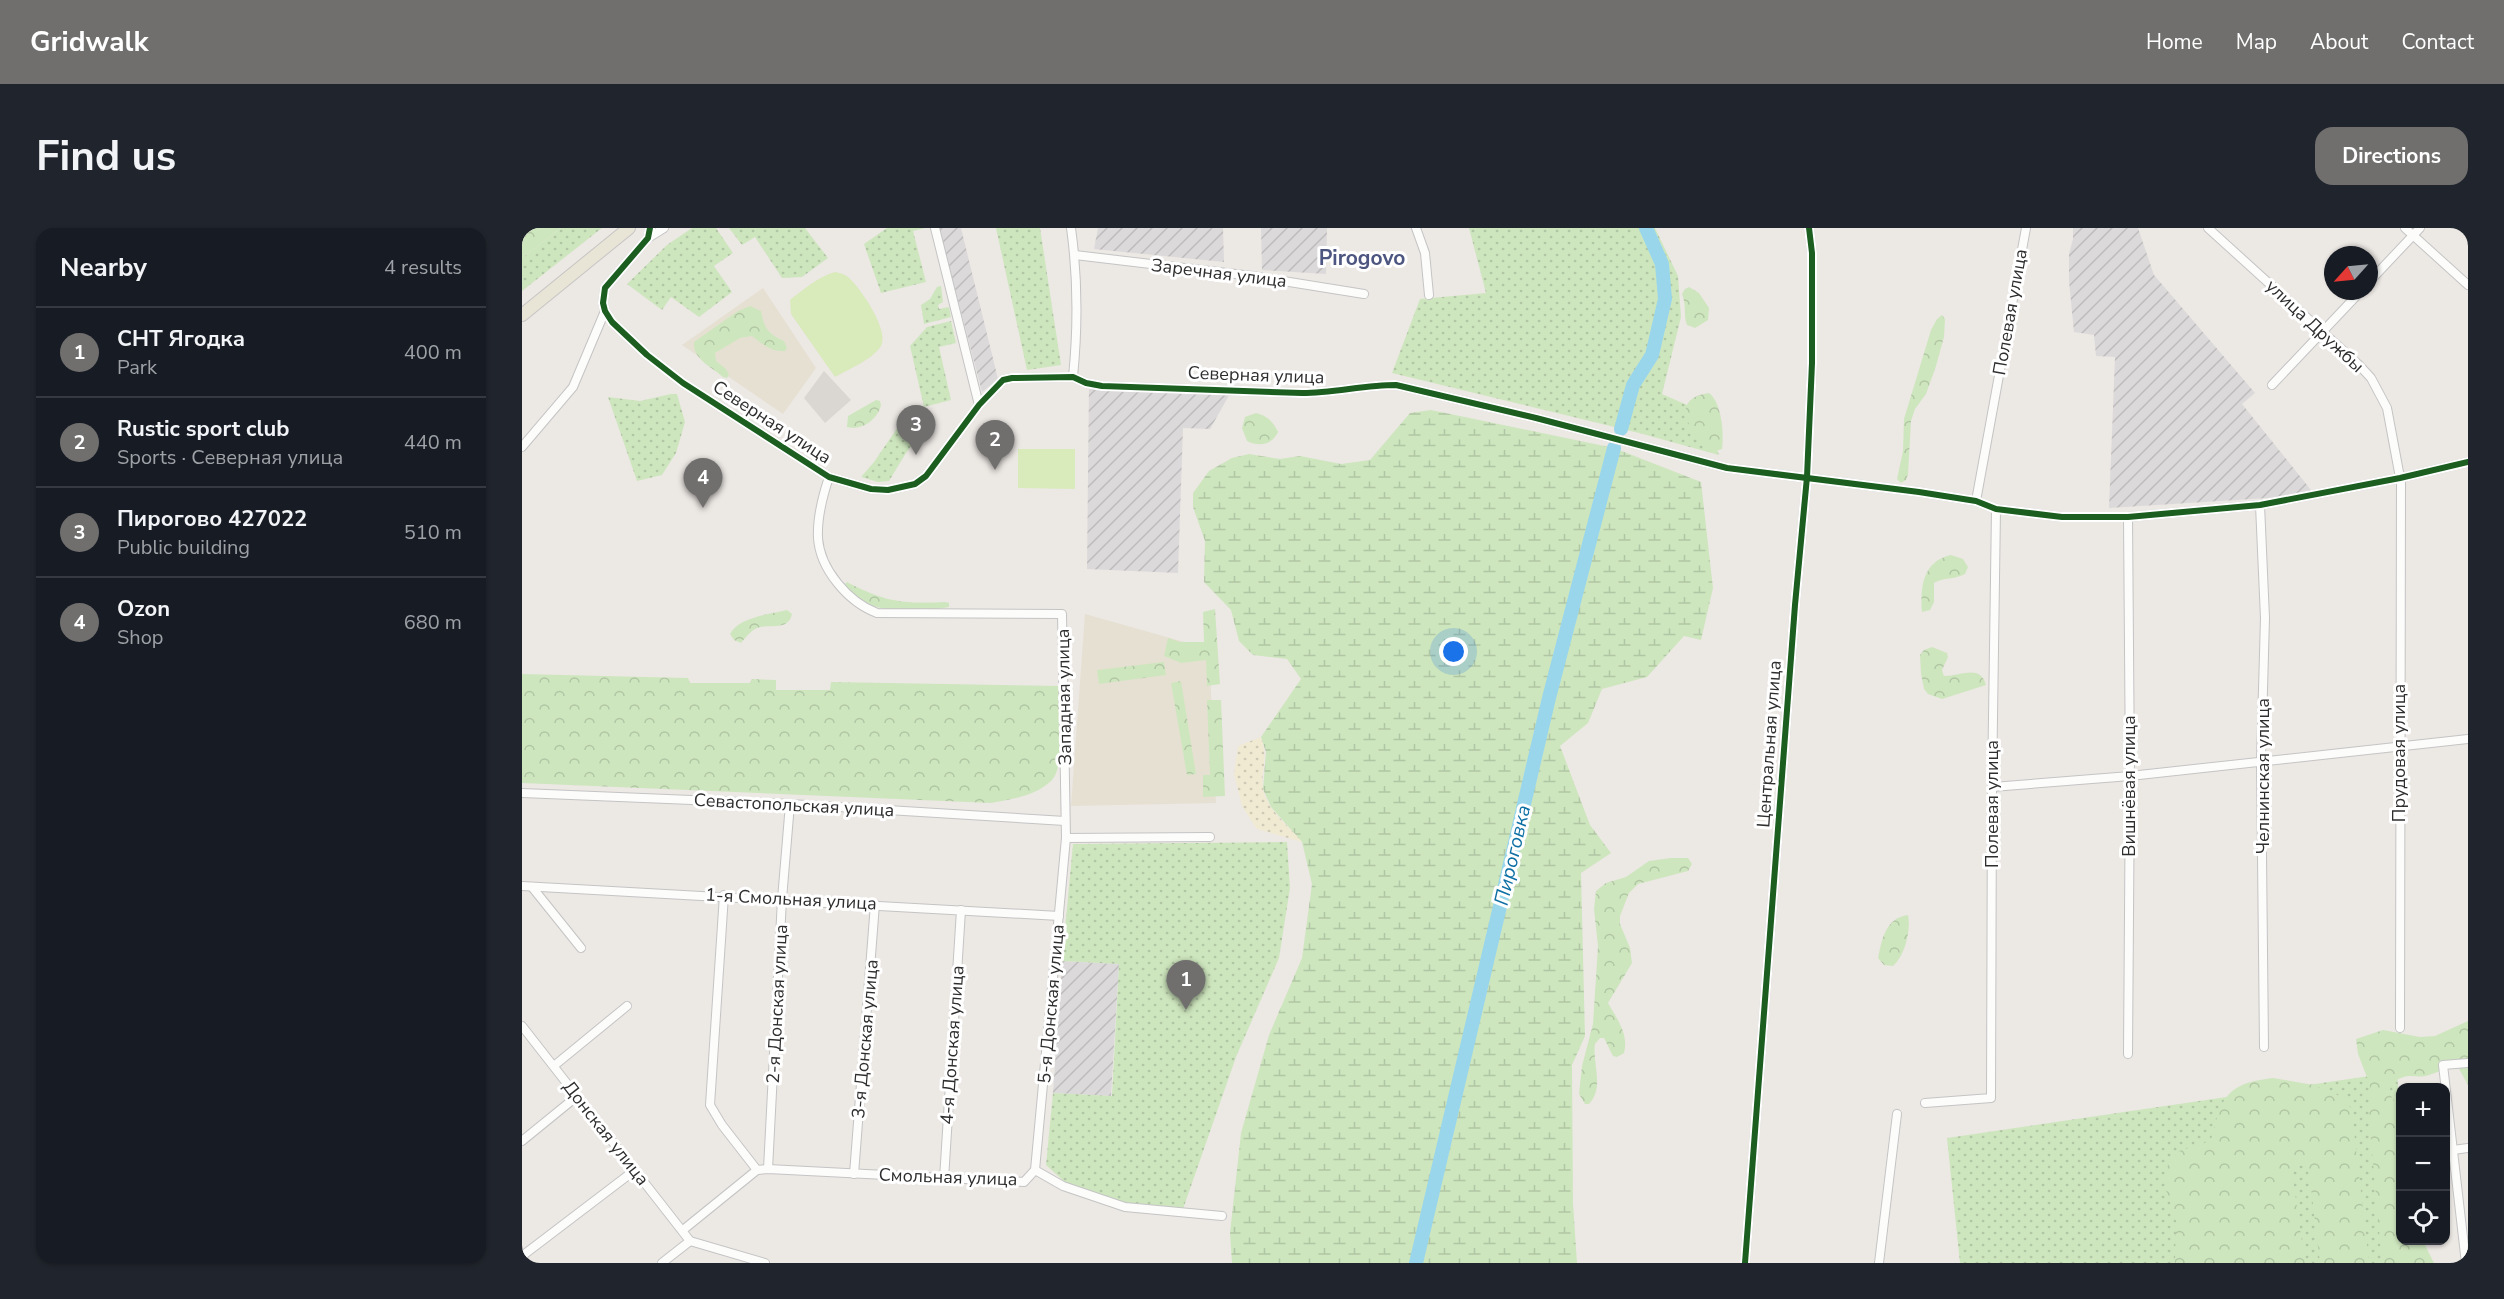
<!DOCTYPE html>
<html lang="en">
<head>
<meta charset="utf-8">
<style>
	body { margin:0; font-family:"Nunito Sans",sans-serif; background:#20242c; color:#f1f3f6 }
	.controls { position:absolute; right:18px; bottom:18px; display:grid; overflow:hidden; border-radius:12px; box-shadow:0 2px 4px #0004 }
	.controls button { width:54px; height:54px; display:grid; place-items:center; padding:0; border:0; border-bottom:2px solid #363941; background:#171b24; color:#f1f3f6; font:30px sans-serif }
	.compass { position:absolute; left:1802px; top:18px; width:54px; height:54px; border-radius:50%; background:#171b24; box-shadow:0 2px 4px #0004; rotate:243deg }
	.you { position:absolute; left:932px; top:424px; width:21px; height:21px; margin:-15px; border:4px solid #fff; border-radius:50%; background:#1a73e8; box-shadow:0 0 0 9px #1a73e833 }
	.badge { display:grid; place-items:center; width:39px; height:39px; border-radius:50%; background:#706f6e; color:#fff; font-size:20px; font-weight:700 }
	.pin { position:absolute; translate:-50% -50px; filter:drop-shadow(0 2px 3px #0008) }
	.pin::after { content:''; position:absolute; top:32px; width:21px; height:18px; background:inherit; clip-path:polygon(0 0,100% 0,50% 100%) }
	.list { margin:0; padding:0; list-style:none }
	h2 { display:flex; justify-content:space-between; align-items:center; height:78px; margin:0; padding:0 24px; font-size:26px }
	h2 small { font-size:20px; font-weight:400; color:#9ea1a6 }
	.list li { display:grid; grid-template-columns:39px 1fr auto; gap:18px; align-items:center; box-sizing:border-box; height:90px; padding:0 24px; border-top:2px solid #363941 }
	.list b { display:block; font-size:22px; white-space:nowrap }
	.list p { margin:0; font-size:20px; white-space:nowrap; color:#9ea1a6 }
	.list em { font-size:20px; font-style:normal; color:#9ea1a6 }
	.icon { flex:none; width:33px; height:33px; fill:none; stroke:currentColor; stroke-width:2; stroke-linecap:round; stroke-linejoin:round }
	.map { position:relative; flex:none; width:1946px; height:1035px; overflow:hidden; border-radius:18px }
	header { display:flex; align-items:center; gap:36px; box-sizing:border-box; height:84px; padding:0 30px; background:#706f6e; color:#fff }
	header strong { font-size:28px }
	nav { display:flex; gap:33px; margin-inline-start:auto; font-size:21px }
	.intro { display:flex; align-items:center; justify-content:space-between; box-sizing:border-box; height:144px; padding:0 36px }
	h1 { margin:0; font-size:42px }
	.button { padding:15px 27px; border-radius:18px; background:#706f6e; color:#fff; font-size:21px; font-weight:700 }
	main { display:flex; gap:36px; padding:0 36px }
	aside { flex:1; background:#171b24; border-radius:18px; box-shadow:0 2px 4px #0004 }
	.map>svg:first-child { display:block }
	.industrial { fill:url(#industrial-furrows) }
	.education { fill:#e6e0d3 }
	.green { fill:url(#green-dots) }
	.forest { fill:url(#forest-crowns) }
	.wetland { fill:url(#wetland-marsh) }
	.sand { fill:url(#sand-dots) }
	.pitch { fill:#d9eabb }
	.plaza { fill:#dad6d2 }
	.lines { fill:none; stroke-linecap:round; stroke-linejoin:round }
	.river { stroke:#99d6ec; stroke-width:14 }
	.minor-casing { stroke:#c5c4c5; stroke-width:10 }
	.primary-casing { stroke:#c6c5c4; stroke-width:14 }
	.minor { stroke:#fcfcfb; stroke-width:8 }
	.primary { stroke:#e8e4d6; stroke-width:12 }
	.cycleway-casing { stroke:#fff; stroke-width:10 }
	.cycleway { stroke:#1b5e20; stroke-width:6 }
	.labels { text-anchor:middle; stroke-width:6; stroke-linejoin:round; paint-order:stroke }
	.street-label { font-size:18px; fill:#2e2e2e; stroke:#fff }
	.water-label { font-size:20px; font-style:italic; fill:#0d6fa3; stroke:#fff }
	.quarter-label { font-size:21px; font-weight:bold; fill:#4d5680; stroke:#fff }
</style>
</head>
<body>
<header>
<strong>Gridwalk</strong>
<nav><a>Home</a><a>Map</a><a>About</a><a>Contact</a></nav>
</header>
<div class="intro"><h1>Find us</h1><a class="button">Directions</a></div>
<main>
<aside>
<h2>Nearby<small>4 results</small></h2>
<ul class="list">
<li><span class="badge">1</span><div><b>СНТ Ягодка</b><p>Park</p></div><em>400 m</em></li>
<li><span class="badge">2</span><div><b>Rustic sport club</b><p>Sports · Северная улица</p></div><em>440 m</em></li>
<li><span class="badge">3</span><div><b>Пирогово 427022</b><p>Public building</p></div><em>510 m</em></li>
<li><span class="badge">4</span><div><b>Ozon</b><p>Shop</p></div><em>680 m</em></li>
</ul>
</aside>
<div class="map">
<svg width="1946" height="1035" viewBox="0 0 1946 1035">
	<defs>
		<pattern id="industrial-furrows" width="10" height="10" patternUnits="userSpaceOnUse" patternTransform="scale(1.5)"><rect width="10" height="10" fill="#dcd9db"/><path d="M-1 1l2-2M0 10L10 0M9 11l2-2" fill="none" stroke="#bdbbbc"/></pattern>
		<pattern id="green-dots" width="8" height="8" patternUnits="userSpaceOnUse" patternTransform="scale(1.5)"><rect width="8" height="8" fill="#cee6be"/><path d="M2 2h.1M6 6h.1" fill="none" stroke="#b1c6a4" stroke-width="1.8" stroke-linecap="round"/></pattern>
		<pattern id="forest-crowns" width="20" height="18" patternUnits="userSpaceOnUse" patternTransform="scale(1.5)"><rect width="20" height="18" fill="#cee6be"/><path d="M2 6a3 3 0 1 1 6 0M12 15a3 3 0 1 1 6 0" fill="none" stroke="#b1c6a4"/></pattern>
		<pattern id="wetland-marsh" width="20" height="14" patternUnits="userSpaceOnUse" patternTransform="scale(1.5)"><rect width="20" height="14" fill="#cee6be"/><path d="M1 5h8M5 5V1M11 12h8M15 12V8" fill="none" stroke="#b1c6a4"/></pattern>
		<pattern id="sand-dots" width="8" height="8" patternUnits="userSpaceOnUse" patternTransform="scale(1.5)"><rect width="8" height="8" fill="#f0ead3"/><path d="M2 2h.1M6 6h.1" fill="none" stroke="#cec9b5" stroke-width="1.8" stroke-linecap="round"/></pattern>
	</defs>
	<rect width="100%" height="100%" fill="#ece8e4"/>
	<g class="industrial">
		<polygon points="417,0 439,0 476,151 460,164"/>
		<polygon points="576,0 701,0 702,34 572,21"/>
		<polygon points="739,0 805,0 804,46 740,42"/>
		<polygon points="1551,0 1616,0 1632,47 1733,165 1720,176 1793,267 1587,280 1593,129 1574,128 1572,107 1552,104 1547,53 1547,26 1551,11"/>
		<polygon points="567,155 709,164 688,201 661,200 656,345 565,341"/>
		<polygon points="540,733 597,736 589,868 531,865"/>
	</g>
	<g class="education">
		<polygon points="241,60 294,140 261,186 160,117"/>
		<polygon points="563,386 687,421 694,575 549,578"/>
	</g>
	<g class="green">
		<polygon points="39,0 80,0 0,63 0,30"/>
		<polygon points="170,0 194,0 211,25 192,38 210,64 177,89 149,69 140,82 105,56 145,17"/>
		<polygon points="207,0 283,0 306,30 280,49 260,50 233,9 220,17"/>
		<polygon points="365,0 403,0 391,3 404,54 359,65 342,16"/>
		<polygon points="474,0 518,0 539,137 505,142"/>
		<polygon points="947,0 1133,0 1156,48 1159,89 1140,166 1181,184 1197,227 1117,205 870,145 898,71 964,65"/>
		<polygon points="419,58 421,74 416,77 417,81 427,79 429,89 402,96 399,77 408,71 415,59"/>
		<polygon points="429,93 434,115 417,119 429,172 402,179 388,118 405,99"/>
		<polygon points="149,166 155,166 163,194 154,225 140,247 115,253 86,169 118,173"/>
		<polygon points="389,180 412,189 384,225 367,253 356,254 339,249 352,234"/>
		<polygon points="765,614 768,660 757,730 714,829 661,981 599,974 544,955 524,937 531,865 590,868 597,736 540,733 551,616"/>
		<polygon points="1875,844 1878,884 1878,1012 1893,1035 1438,1035 1425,910"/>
	</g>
	<g class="forest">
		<polygon points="12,0 39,0 0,30 0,9"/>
		<path d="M1167,59l10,6 10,15 -1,12 -13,8 -8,-3c-4,-11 0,-18 -5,-31l3,-5z"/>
		<path d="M228,78l11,5c3,17 7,23 23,30l3,7 -2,3c-14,1 -23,-7 -33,-15l-12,2 -25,15 1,8 9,7 4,6 -2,4 -4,-1c-11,-10 -31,-18 -29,-35l44,-31z"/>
		<polygon points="1420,87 1423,91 1422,109 1414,138 1404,166 1393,181 1389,193 1386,246 1384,252 1379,255 1375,251 1381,223 1382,191 1409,102 1415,91"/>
		<path d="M1187,165c13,10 15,41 13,56l-9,3c-20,-15 -48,-53 -4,-59z"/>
		<path d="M354,172l4,1 1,4c-3,14 -19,26 -34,22l1,-11z"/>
		<path d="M734,185c12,3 17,9 22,19 -6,13 -19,15 -31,9l-5,-13 3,-11z"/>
		<path d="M1429,327l12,4 5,8 -3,7c-10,6 -22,3 -31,9v19l-4,8 -8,2c-2,-25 1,-51 29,-57z"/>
		<path d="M325,354c38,20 55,22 98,20l4,1v4c-31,6 -86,9 -105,-22z"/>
		<polygon points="693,381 698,456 685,458 684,432 659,435 642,428 646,410 658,414 682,414 681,384"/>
		<path d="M265,382l5,4c-4,19 -25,8 -37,15 -5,3 -10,9 -14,14l-7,-3 -4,-6c8,-17 41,-20 57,-24z"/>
		<path d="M1410,419l15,6 1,4 -6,13 2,6c18,0 36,-12 42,9l-44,14 -14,-5 -4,-5 -3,-15 -1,-19 4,-5z"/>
		<polygon points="642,434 644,447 577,456 575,442"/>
		<path d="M0,446l166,4 2,5h60l2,-4 24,1v10h54l1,-8 230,4c0,20 4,81 -9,94 -16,16 -40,19 -61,23l-469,-20z"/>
		<polygon points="659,453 674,546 665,547 649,455"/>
		<polygon points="685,472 699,472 703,568 681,569 681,547 688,547"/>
		<path d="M1149,630h17l4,6 -4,7 -50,13 -9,9 -9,23v8l10,24 2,15 -24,40c9,16 21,31 16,50l-7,4 -4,-1 -9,-18h-4l-5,6c-3,20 10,43 -6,60h-4l-6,-10 3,-28 11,-42 5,-78 -4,-37 2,-18 10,-8 20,-6 23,-16z"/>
		<path d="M1386,687c3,16 -3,40 -15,51l-9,-1 -6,-7c4,-20 8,-40 30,-43z"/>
		<path d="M1946,793v64l-10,-18c-11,0 -19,5 -29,8 -15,5 -19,-5 -38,9 -3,11 2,16 9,24v132l23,1 11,22h-52l-13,-145 1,-33 -12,-31 -2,-15 27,-9 37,7 15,-1z"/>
		<path d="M1751,850l41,7 33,14 5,14 17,150h-49l-10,-84 -2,-9 -5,-6 -8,2 -3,6 13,91h-130l1,-42 -10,-31 2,-27 11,-12 31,-10c5,-10 5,-21 10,-32 9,-24 29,-28 53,-31z"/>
	</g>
	<polygon class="wetland" points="909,182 1092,220 1179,254 1191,360 1179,412 1162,408 1125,449 1080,461 1066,495 1038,518 1068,597 1089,625 1059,645 1063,808 1050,837 1051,975 1055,1035 710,1035 708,1005 719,905 747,807 780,730 790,656 780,614 749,579 741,561 744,524 739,509 779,451 765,431 731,427 717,413 709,382 682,354 683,313 671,279 671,265 687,243 710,230 727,226 758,231 778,228 819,236 848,232 888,185"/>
	<path class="sand" d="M739,509c8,24 -1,33 2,52 4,21 26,37 39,53l-45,-13 -15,-23 -8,-32 4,-28z"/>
	<g class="pitch">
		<path d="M313,44c5,1 9,2 13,5 12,10 42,54 33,69 -9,14 -32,23 -46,31l-44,-63 -1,-14c13,-10 29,-24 45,-28z"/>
		<polygon points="496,221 553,221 553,261 496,260"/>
	</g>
	<polygon class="plaza" points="302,143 329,172 303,195 282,170"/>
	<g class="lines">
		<g class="river">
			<polyline points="1099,201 1111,157 1130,127 1143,71 1140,36 1124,0"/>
			<polyline points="894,1035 1027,470 1092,220"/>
		</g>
		<g class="minor-casing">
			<g id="minor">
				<path d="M128,0l-2,10 -43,50 -2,15 2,8 7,11 35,33 36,28 146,94 42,12 17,1 27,-6 11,-8 53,-71 24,-25 9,-2 61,-1 13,6 16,3 200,7c32,0 62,-8 94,-8l140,33 191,50 192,24 57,9 20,8 66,8h66l132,-12 140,-27 68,-16"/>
				<polyline points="413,0 457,177"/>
				<path d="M549,0c7,50 7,99 2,149"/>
				<polyline points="894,0 903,25 907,67"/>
				<polyline points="1686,0 1837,137 1849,150 1865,180 1879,255 1878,800"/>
				<polyline points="1883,0 1946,57"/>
				<polyline points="126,10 142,0"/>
				<polyline points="553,27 730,48 842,66"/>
				<polyline points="1847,54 1898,0"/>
				<polyline points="1750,157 1839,63"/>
				<polyline points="0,219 51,159 83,83"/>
				<path d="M307,249c-6,18 -12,42 -11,61 2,31 30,64 59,75l185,1 4,224 144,-1"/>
				<polyline points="1454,273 1504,0"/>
				<polyline points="1738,277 1743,390 1739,533 1742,819"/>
				<polyline points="1470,559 1608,548 1946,511"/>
				<polyline points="0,565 268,576 543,593"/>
				<polyline points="0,658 537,688"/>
				<polyline points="10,659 59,720"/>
				<polyline points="202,667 188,877 200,897 235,942"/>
				<polyline points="0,798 168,1013"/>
				<polyline points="1606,826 1608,548 1606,289"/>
				<polyline points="33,837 105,778"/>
				<polyline points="1403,875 1469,870 1470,559 1474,281"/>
				<polyline points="0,913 54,869"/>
				<polyline points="1931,922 1946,920"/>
				<polyline points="246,941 260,671 268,576"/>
				<polyline points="513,942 544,610"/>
				<polyline points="332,946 353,676"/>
				<polyline points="422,951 439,682"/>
				<polyline points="161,1002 235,942 246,941 502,954 513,942 541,958 603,979 700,988"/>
				<polyline points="168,1013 243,1035"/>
				<polyline points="0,1028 113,942"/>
				<polyline points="140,1035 168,1013"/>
				<polyline points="1223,1035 1273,377 1285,249 1290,135 1290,25 1287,0"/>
				<polyline points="1357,1035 1375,886"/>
				<polyline points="1944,1035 1921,837 1946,835"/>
			</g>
		</g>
		<g class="primary-casing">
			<polyline id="primary" points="0,87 107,0"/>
		</g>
		<use href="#minor" class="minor"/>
		<use href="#primary" class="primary"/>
		<g class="cycleway-casing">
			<g id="cycleway">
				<path d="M128,0l-2,10 -43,50 -2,15 2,8 7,11 35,33 36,28 146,94 42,12 17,1 27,-6 11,-8 53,-71 24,-25 9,-2 61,-1 13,6 16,3 200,7c32,0 62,-8 94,-8l140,33 191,50 192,24 57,9 20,8 66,8h66l132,-12 140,-27 68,-16"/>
				<polyline points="1223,1035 1273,377 1285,249 1290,135 1290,25 1287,0"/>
			</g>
		</g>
		<use href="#cycleway" class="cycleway"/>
	</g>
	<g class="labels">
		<g class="street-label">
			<text transform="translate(697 45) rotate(7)" y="6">Заречная улица</text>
			<text transform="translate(1488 84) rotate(-80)" y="6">Полевая улица</text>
			<text transform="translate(1793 98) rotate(43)" y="6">улица Дружбы</text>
			<text transform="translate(734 147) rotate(2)" y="6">Северная улица</text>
			<text transform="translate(250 194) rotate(33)" y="6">Северная улица</text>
			<text transform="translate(542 469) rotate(-91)" y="6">Западная улица</text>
			<text transform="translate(1247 516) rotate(-86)" y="6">Центральная улица</text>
			<text transform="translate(1877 525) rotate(-90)" y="6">Прудовая улица</text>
			<text transform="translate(1741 548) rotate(-90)" y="6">Челнинская улица</text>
			<text transform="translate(1607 558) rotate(-90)" y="6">Вишнёвая улица</text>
			<text transform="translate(1470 576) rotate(-90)" y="6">Полевая улица</text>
			<text transform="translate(272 577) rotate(3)" y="6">Севастопольская улица</text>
			<text transform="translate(269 671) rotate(3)" y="6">1-я Смольная улица</text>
			<text transform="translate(255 776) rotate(-87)" y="6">2-я Донская улица</text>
			<text transform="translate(529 776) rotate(-85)" y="6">5-я Донская улица</text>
			<text transform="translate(343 811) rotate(-85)" y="6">3-я Донская улица</text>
			<text transform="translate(430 817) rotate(-86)" y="6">4-я Донская улица</text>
			<text transform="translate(84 905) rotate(52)" y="6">Донская улица</text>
			<text transform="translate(426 949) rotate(2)" y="6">Смольная улица</text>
		</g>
		<g class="water-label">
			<text transform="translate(990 627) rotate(-77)" y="7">Пироговка</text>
		</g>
		<g class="quarter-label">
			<text x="840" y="37">Pirogovo</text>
		</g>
	</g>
</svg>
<div class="controls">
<button>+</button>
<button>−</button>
<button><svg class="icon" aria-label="locate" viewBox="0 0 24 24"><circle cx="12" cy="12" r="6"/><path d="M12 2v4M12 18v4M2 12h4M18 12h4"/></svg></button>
</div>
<svg class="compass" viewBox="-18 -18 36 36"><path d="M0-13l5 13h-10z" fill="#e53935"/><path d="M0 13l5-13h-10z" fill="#9ea1a6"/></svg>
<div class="you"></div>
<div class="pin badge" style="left:664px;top:782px">1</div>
<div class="pin badge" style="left:473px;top:242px">2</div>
<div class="pin badge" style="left:394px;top:227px">3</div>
<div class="pin badge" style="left:181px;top:280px">4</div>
</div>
</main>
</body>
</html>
